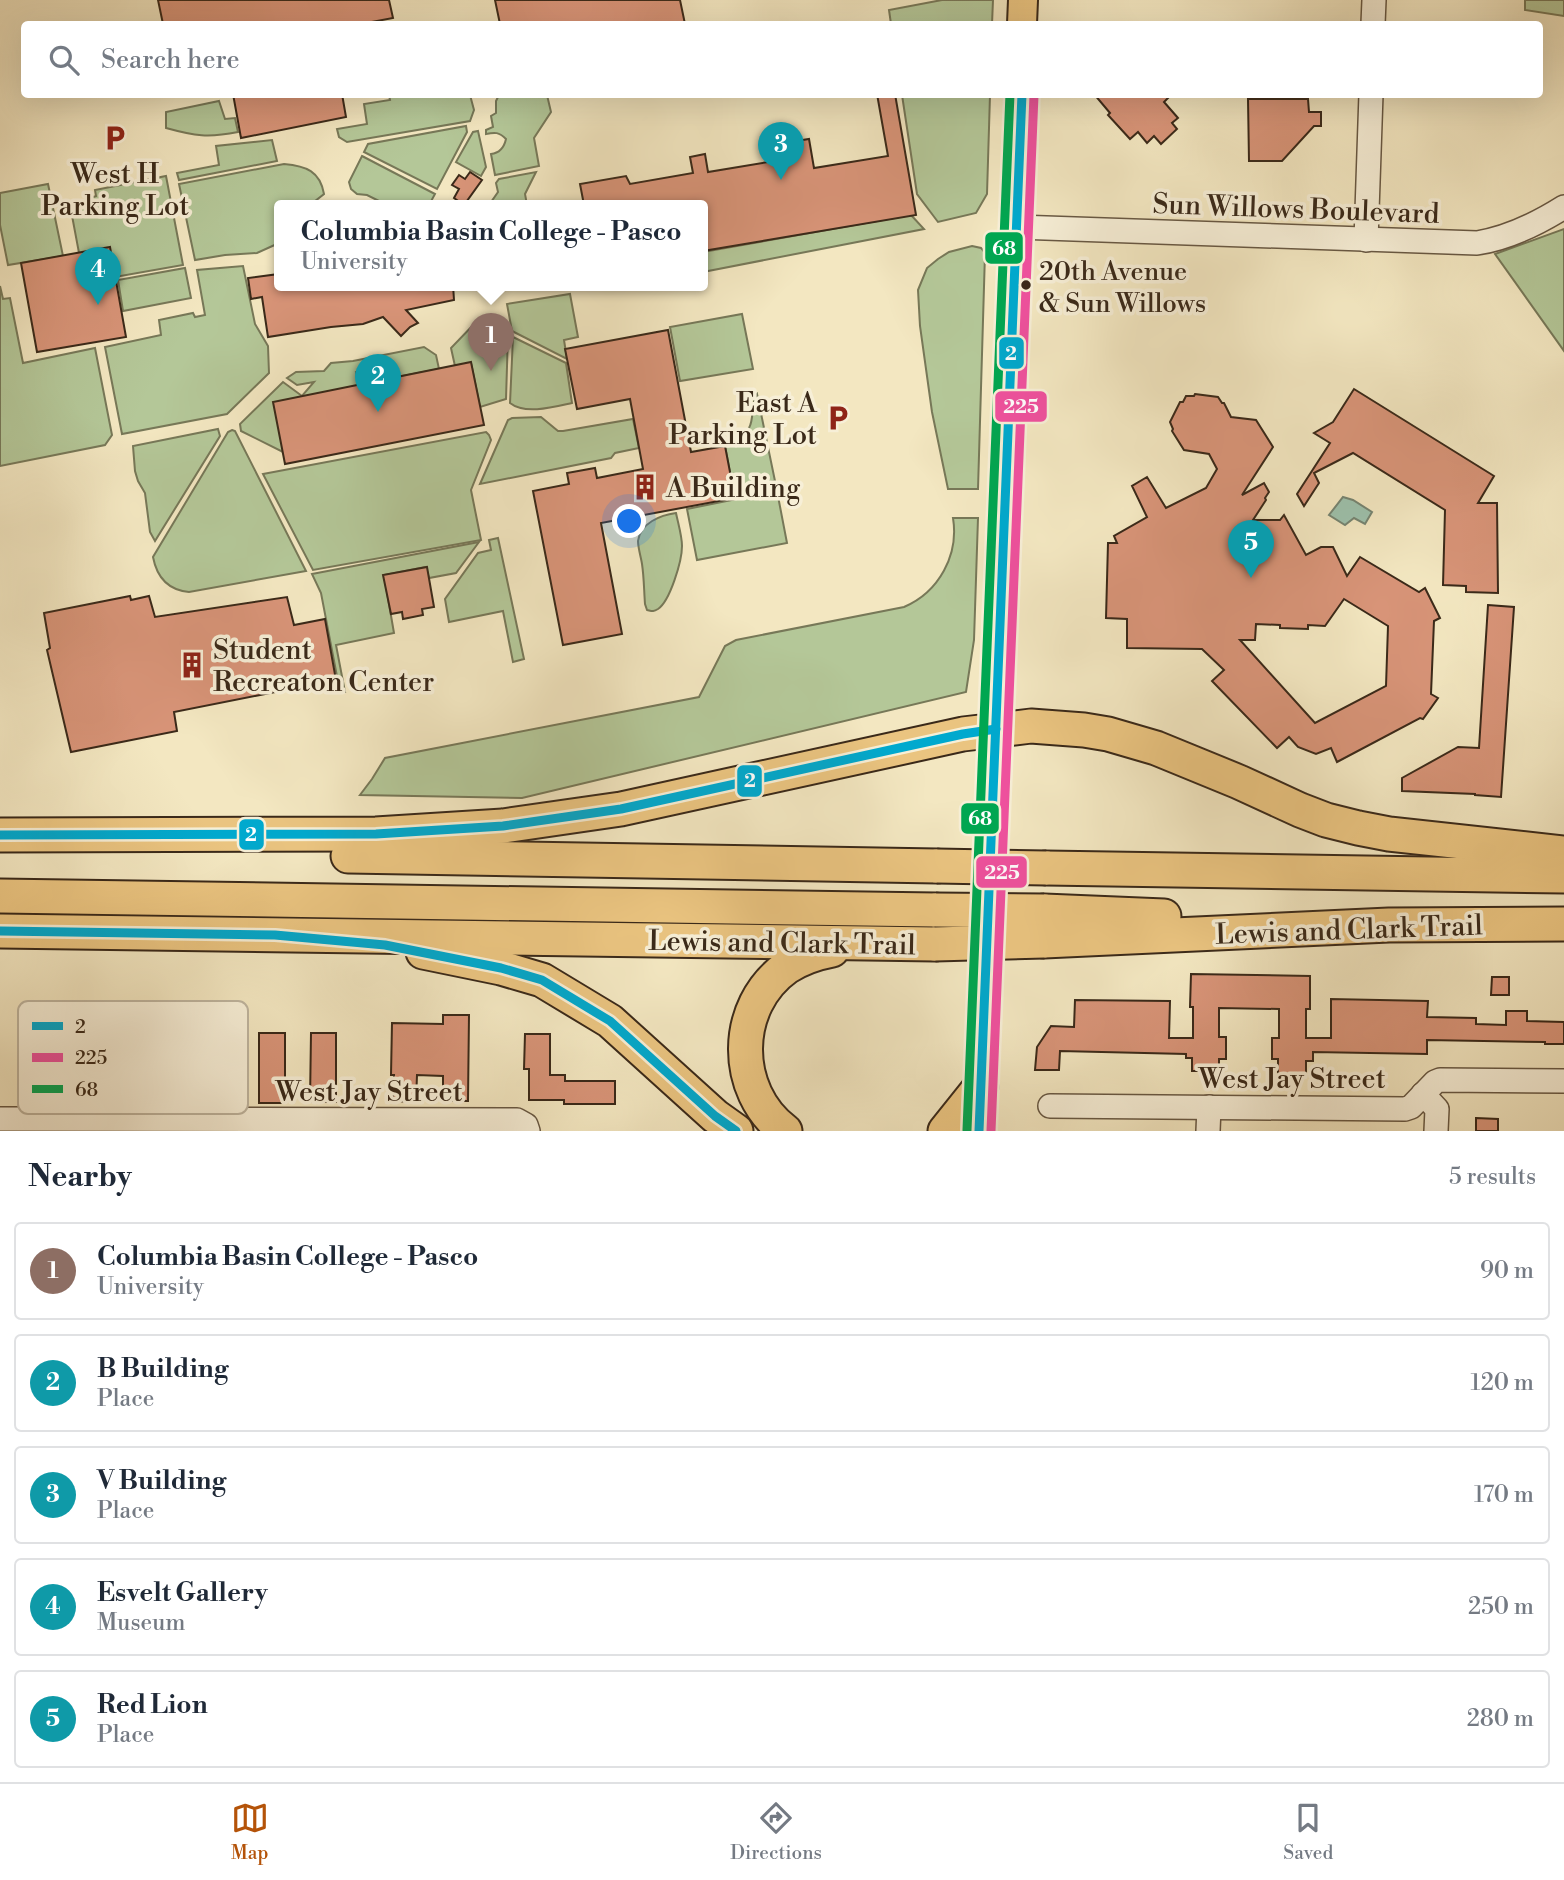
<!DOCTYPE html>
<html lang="en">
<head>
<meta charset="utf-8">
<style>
	body { margin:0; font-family:"Libre Bodoni",serif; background:#f2f2f3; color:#1f2937 }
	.you { position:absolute; left:630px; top:522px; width:24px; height:24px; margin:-18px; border:5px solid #fff; border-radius:50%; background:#1a73e8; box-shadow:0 0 0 10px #1a73e833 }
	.badge { display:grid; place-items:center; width:46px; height:46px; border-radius:50%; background:#b45309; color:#fff; font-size:23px; font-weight:700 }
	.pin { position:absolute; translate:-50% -58px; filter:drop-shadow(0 2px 4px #0008) }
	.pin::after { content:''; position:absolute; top:37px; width:24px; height:21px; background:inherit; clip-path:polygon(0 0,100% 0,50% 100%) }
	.popup { position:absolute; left:274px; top:200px; width:434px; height:91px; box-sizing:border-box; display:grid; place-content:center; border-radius:7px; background:#fff; filter:drop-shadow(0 2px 5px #0005); font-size:23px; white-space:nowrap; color:#747a83 }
	.popup b { font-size:26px; color:#1f2937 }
	.popup::after { content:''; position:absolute; left:50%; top:100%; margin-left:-14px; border:14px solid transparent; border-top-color:#fff }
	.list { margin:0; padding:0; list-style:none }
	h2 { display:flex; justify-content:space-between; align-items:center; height:91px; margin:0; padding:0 28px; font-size:30px }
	h2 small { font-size:23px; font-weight:400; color:#747a83 }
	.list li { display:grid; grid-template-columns:46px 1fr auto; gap:21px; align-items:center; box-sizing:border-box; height:98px; margin:0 14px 14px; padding:0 14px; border:2px solid #e0e1e3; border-radius:7px }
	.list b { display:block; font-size:26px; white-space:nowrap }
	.list p { margin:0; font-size:23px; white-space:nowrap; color:#747a83 }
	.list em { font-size:23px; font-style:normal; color:#747a83 }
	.icon { flex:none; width:38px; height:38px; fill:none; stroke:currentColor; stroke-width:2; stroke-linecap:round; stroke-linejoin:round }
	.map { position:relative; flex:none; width:1564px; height:1131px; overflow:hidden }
	.search { position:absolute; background:#fff; box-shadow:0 7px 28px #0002; left:21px; right:21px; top:21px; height:77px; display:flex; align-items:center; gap:18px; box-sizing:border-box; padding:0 24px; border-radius:7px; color:#747a83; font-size:26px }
	.sheet { height:651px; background:#fff }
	nav { display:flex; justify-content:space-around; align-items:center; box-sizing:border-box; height:98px; border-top:2px solid #e0e1e3; background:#fff; font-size:19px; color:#747a83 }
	nav a { display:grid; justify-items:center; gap:4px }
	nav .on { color:#b45309 }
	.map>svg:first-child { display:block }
	.green { fill:#b4c798; stroke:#777858; stroke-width:2 }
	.water { fill:#9dc1ac; stroke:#758471; stroke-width:2 }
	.building { fill:#d89478; stroke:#3a2919; stroke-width:2; fill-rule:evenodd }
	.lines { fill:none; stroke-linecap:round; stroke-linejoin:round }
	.minor-casing { stroke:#685843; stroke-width:26 }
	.major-casing { stroke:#3a2919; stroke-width:32 }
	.highway-casing { stroke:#3a2919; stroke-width:37 }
	.minor { stroke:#f7efd7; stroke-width:23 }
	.major { stroke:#eac480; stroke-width:28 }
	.highway { stroke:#eac480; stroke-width:33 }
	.highway-bridge-casing { stroke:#3a2919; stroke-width:37; stroke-linecap:butt }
	.highway-bridge { stroke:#eac480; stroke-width:33 }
	.bus-1-casing { stroke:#f7efd7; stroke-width:14 }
	.bus-2-casing { stroke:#f7efd7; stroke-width:14 }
	.bus-3-casing { stroke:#f7efd7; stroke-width:14 }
	.bus-1 { stroke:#00a9ce; stroke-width:9 }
	.bus-2 { stroke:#ef519e; stroke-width:9 }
	.bus-3 { stroke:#00a651; stroke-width:9 }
	.bus-dot { fill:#3a2919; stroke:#f7efd7; stroke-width:2.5 }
	.labels { text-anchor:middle; stroke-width:7; stroke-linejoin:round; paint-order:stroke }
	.bus-label { font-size:26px; fill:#3a2919; stroke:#f7efd7; text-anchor:start }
	.poi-label { font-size:28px; fill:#3a2919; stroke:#f7efd7; text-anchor:start }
	.street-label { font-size:28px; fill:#3a2919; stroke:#f7efd7 }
	.key { fill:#f7efd7; stroke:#beb49e; stroke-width:2 }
	.key-label { font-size:19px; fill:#3a2919 }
	.line-badge { stroke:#f7efd7; stroke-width:2.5 }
	.badge-label { font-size:19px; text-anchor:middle; font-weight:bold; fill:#fff }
</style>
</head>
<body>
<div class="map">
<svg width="1564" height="1131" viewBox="0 0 1564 1131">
	<rect width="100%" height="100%" fill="#f3e7c1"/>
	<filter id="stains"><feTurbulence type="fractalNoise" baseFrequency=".00286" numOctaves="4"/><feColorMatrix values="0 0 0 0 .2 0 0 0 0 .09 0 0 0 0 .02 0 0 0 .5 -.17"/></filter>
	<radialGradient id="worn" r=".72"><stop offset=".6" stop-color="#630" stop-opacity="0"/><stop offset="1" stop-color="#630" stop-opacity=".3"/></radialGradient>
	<g class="green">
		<polygon points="942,0 993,0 992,24 891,24 889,10"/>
		<polygon points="1525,0 1564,0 1564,16 1525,10"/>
		<polygon points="389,95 470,95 474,110 470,121 347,142 339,137 337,129 367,124 364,104 390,100"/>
		<path d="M499,95h48l4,17 -17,26 5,28 -44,9 -4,-21c9,-1 13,-6 15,-15 -7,-7 -11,-7 -20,-5v-4l7,-3 -2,-11 5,-3v-12z"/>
		<polygon points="902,95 990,95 987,194 976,213 938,222 917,194"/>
		<path d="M219,101l6,18 10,-1 3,14c-30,6 -43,4 -72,-4v-16z"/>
		<polygon points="466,126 467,132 437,189 364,152 368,144"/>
		<polygon points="478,131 486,167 481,176 456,162 473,132"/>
		<polygon points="272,140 277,161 179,180 177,173 219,165 216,146"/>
		<polygon points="362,156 435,194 429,205 387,205 367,195 357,194 351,189 349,182"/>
		<path d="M284,164c22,2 36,7 40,30l-14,11h-31v38l-22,10 -32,2 -30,5 -16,-76z"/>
		<polygon points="536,172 525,194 527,205 489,205 498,192 496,183 499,179"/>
		<polygon points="166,176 183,265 115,277 79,253 70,205 96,196 95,190"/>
		<polygon points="48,184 63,256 8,265 0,225 0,193"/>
		<polygon points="911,215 924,229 703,272 703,252"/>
		<polygon points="1564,229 1564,351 1495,254"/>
		<polygon points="972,246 981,248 985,253 978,489 948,489 932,412 920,326 918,290 927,268 938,259 949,252"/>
		<polygon points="243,266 255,324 268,346 269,373 227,414 122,434 105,347 161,335 159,320 193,313 195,317 205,315 197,270"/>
		<polygon points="185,268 191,298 123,311 118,280"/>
		<polygon points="0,286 3,299 10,298 23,363 95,348 112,435 105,445 0,466"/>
		<polygon points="570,294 578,337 564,340 567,359 512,331 507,304"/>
		<polygon points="742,314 753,369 680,381 670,327"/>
		<polygon points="478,320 508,334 506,399 480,407 471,363 455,366 451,348"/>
		<path d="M513,337l53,26 6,40c-18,4 -47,12 -62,0z"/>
		<polygon points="424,347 436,355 439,369 381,380 376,367 356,372 358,385 283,452 241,431 240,424 283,382 302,396 314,382 297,385 287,378 296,372 324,371 331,363 353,361"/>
		<path d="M757,394l18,87 -42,8 -8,-43c8,-6 18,-9 24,-18 6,-11 1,-25 8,-34z"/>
		<polygon points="541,417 558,431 563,431 633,419 639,448 615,453 611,458 480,484 508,420 512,418"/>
		<polygon points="218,429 220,436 155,541 150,532 145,493 138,481 135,471 133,446"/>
		<path d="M232,430l3,1 71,140 -117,21c-21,-2 -32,-14 -36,-35l75,-125z"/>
		<polygon points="486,432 489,435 491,440 471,490 481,540 313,570 263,474"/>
		<polygon points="777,491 787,543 697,560 687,509"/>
		<path d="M676,513c2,10 6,23 6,33 0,15 -12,55 -24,63 -5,3 -6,2 -11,1l-2,-6c-1,-13 -1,-27 -3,-40 -1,-7 -4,-16 -4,-23 2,-18 23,-26 38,-28z"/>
		<path d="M953,518h25l-4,122 -8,52 -444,106 -162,-3 12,-16 13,-21 314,-61 26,-51 11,-6 168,-33c35,-15 55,-52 49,-89z"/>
		<polygon points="498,538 524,659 513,662 503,611 449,622 445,599 478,553 491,550 489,540"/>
		<polygon points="479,542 456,573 429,578 426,567 384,575 394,633 336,645 345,692 340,692 321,593 312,574"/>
	</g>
	<polygon class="water" points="1343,497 1353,500 1372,512 1365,524 1354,518 1345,525 1329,515"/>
	<g class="building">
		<polygon points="158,0 389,0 393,18 361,24 163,24"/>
		<polygon points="495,0 680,0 685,24 500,24"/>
		<polygon points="233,94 342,94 346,117 241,138"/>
		<polygon points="877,94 895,94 916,215 703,251 703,205 584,205 580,184 626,176 630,184 693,173 690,157 705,154 708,172 780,160 778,144 809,139 814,168 888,156"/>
		<polygon points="1094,94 1172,94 1164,102 1178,118 1172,123 1177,129 1161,144 1154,136 1147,143 1138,132 1130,139 1108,115 1110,113"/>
		<polygon points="1248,99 1308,99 1309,112 1321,112 1321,126 1314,126 1282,161 1249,161"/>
		<polygon points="470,172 482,180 464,205 454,198 459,189 452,185 459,175 465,179"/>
		<polygon points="110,247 126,337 37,352 21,263"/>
		<polygon points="279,274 279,285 453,285 454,300 406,310 418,323 410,327 401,336 383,317 363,324 331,327 268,337 262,297 251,299 248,278"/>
		<polygon points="668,330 691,452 725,446 735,498 601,523 622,634 563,645 533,491 569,484 567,473 595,468 597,478 643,469 630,399 577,409 565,349"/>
		<polygon points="471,362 484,425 285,464 273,402"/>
		<polygon points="1354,389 1494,476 1478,503 1497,503 1498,593 1466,592 1466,586 1443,585 1445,510 1353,453 1314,473 1319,483 1304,506 1297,494 1330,443 1314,433 1333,422"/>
		<path d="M1195,394l23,3 4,6h2l7,14 25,3 17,27 -31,48 22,-12 5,9 -4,6 1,2 -13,20h27l4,-5 22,40 15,-8h12l14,29 13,-19 59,35 6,-4 15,30 -6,3 -3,73 7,4 -15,21 -3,-1 -83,44 -6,-14 -15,6 -18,-7 -9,-10 -12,11 -65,-67 12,-11 -22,-21 -75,-1v-29l-21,-1 2,-75h9l-3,-7 33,-19 -15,-31 15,-9 19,31 40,-20 11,-19 -8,-15 -25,-4 -12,-19 1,-2 -3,-7 10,-20h3l3,-6h8zM1344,599l44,27 -2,60 -71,37 -75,-83h15l1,-16 24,1v3l28,1v-4l17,1z"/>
		<polygon points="427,567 434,607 422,609 423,615 403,619 402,612 391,614 383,575"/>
		<polygon points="130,596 131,600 149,596 155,617 287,597 294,625 325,619 336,680 174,712 177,731 71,752 47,650 50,648 44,613"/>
		<polygon points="1488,605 1514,607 1501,797 1475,795 1475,794 1402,791 1402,778 1458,747 1479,748"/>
		<polygon points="1191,974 1310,976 1310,1009 1306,1009 1306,1038 1331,1038 1331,999 1428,1001 1427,1017 1476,1018 1476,1024 1506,1025 1506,1011 1527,1011 1527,1021 1564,1022 1564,1044 1545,1044 1545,1042 1427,1040 1427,1054 1313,1052 1313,1061 1306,1061 1306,1073 1278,1073 1278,1059 1272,1059 1272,1038 1279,1038 1279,1009 1219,1008 1219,1037 1226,1037 1226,1059 1219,1059 1219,1071 1192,1071 1192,1058 1186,1058 1186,1054 1060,1051 1059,1070 1035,1070 1037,1047 1051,1026 1074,1027 1075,1000 1170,1001 1169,1038 1193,1038 1193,1007 1190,1007"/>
		<polygon points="1492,977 1509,977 1509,995 1491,995"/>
		<polygon points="443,1015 469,1015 468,1101 443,1101 443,1076 417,1075 416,1102 393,1101 394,1075 391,1075 392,1023 443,1024"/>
		<rect x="259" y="1033" width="26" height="70"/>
		<polygon points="311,1033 336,1033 336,1102 310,1102"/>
		<polygon points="525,1034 550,1034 550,1075 565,1075 565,1081 615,1081 615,1104 564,1104 564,1100 529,1100 529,1069 524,1069"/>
		<polygon points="178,1050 204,1050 203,1102 177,1102"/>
		<polygon points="127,1068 154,1068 153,1103 127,1103"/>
		<polygon points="1476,1118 1498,1119 1498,1131 1476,1131"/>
	</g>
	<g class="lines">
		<g class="minor-casing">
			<g id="minor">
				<polyline points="1373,24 1374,0"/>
				<path d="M1017,227l460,16c32,-5 60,-19 87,-36"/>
				<polyline points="1366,240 1371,94"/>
				<polyline points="1423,1094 1437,1109 1436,1131"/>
				<polyline points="1050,1106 1405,1109 1411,1107 1435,1082 1440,1080 1564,1081"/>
				<polyline points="0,1119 517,1120 526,1125 528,1131"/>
				<polyline points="1208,1131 1209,1107"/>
			</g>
		</g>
		<g class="major-casing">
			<g id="major">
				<polyline points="1022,24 1023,0"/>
				<polyline points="979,1131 1022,94"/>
			</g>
		</g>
		<g class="highway-casing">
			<g id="highway">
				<polyline points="0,835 376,834 503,826 621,809 963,734 1031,726 1084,730 1108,734 1156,748 1239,782 1300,810 1326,820 1358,828 1389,834 1564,853"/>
				<polyline points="348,856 937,866"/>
				<polyline points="1046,868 1564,876"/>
				<polyline points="0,896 936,910"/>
				<polyline points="1044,911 1164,916"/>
				<polyline points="0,931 935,944"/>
				<polyline points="1044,941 1389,925 1564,924"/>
				<polyline points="423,952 501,968 542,980 610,1021 715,1116 736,1131"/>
				<path d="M785,1131c-53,-40 -53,-125 2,-164 14,-9 29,-14 45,-17"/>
				<polyline points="945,1131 981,1086"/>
			</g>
		</g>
		<use href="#minor" class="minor"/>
		<use href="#major" class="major"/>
		<use href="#highway" class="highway"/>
		<g class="highway-bridge-casing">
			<g id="highway-bridge">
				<polyline points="937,866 1046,868"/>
				<polyline points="936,910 1044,911"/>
				<polyline points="935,944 1044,941"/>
			</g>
		</g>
		<use href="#highway-bridge" class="highway-bridge"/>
		<g class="bus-1-casing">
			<g id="bus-1">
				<polyline points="0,835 376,834 503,826 621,809 963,734 996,729"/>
				<polyline points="0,931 275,935 385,945 501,968 542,980 610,1021 715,1116 736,1131"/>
				<polyline points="979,1131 1022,94"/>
			</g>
		</g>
		<g class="bus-2-casing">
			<polyline id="bus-2" points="991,1131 1034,95"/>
		</g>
		<g class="bus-3-casing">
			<polyline id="bus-3" points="967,1130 1010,94"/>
		</g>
		<use href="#bus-1" class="bus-1"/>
		<use href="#bus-2" class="bus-2"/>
		<use href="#bus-3" class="bus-3"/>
	</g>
	<defs>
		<g id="parking-bare" transform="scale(2.1)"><path d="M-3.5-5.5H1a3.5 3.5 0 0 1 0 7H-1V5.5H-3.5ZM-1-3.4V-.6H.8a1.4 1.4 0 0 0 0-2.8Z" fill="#8f2418" stroke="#f7efd7" stroke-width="2.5" paint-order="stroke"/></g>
		<g id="building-bare" transform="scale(2.1)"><path d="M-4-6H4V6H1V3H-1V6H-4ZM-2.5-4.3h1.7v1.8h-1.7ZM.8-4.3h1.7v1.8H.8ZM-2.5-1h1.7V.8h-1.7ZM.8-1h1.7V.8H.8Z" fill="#8f2418" stroke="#f7efd7" stroke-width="2.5" paint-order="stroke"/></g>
	</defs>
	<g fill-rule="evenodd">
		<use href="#parking-bare" x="115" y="138"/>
		<use href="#parking-bare" x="838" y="418"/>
		<use href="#building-bare" x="645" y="487"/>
		<use href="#building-bare" x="192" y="665"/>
	</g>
	<circle class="bus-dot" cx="1026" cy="285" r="6"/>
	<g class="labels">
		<g class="bus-label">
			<text x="1039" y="280">20th Avenue<tspan x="1039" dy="32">&amp; Sun Willows</tspan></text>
		</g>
		<g class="poi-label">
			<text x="115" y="183" text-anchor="middle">West H<tspan x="115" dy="32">Parking Lot</tspan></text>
			<text x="817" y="412" text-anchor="end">East A<tspan x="817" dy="32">Parking Lot</tspan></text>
			<text x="666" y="497">A Building</text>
			<text x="213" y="659">Student<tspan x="213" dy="32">Recreaton Center</tspan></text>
		</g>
		<g class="street-label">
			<text transform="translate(1296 208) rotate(2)" y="10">Sun Willows Boulevard</text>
			<text transform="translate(1349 929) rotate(-2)" y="10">Lewis and Clark Trail</text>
			<text transform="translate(782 942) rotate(1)" y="10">Lewis and Clark Trail</text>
			<text x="1292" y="1088">West Jay Street</text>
			<text x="369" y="1101">West Jay Street</text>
		</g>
	</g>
	<rect x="18" y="1001" width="230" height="113" rx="10" class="key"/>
	<rect x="32" y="1022" width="31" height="8" fill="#00a9ce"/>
	<rect x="32" y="1053" width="31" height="9" fill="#ef519e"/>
	<rect x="32" y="1085" width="31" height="8" fill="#00a651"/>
	<g class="key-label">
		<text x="75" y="1033">2</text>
		<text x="75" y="1064">225</text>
		<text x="75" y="1096">68</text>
	</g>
	<g class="line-badge">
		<rect x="984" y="231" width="40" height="34" rx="7" fill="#00a651"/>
		<rect x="998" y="336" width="27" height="34" rx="7" fill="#00a9ce"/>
		<rect x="994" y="390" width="54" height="33" rx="7" fill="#ef519e"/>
		<rect x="736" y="764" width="27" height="34" rx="7" fill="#00a9ce"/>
		<rect x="960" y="802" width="40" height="33" rx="7" fill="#00a651"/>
		<rect x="238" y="818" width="27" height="33" rx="7" fill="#00a9ce"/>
		<rect x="975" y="855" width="53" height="34" rx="7" fill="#ef519e"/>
	</g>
	<g class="badge-label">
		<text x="1004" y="255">68</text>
		<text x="1011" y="360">2</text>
		<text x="1021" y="413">225</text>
		<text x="750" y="787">2</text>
		<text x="980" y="825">68</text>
		<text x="251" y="841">2</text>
		<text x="1002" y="879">225</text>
	</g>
	<rect width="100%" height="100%" filter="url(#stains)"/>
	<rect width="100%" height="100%" fill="url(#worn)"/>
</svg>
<div class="you"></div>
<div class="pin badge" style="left:491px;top:371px;background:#8d6e63">1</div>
<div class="popup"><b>Columbia Basin College - Pasco</b>University</div>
<div class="pin badge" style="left:378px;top:412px;background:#0f9aa8">2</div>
<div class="pin badge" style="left:781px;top:180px;background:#0f9aa8">3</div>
<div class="pin badge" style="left:98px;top:305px;background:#0f9aa8">4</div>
<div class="pin badge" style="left:1251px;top:578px;background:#0f9aa8">5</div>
<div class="search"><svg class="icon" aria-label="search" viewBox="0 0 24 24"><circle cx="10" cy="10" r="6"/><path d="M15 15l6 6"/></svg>Search here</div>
</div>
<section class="sheet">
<h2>Nearby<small>5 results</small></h2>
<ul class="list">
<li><span class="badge" style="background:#8d6e63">1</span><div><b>Columbia Basin College - Pasco</b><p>University</p></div><em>90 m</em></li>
<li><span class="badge" style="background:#0f9aa8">2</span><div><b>B Building</b><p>Place</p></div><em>120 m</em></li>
<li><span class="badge" style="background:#0f9aa8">3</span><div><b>V Building</b><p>Place</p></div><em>170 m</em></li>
<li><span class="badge" style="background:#0f9aa8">4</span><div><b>Esvelt Gallery</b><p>Museum</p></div><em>250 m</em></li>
<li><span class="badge" style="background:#0f9aa8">5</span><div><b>Red Lion</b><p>Place</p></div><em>280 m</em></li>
</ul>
</section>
<nav>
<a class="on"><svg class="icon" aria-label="map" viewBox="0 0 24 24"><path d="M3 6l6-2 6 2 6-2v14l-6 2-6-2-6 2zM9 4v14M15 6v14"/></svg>Map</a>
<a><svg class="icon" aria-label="directions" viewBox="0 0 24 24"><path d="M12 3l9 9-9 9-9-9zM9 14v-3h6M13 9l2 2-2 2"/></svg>Directions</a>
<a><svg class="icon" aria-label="saved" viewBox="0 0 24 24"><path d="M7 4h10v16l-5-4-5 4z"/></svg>Saved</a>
</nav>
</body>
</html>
